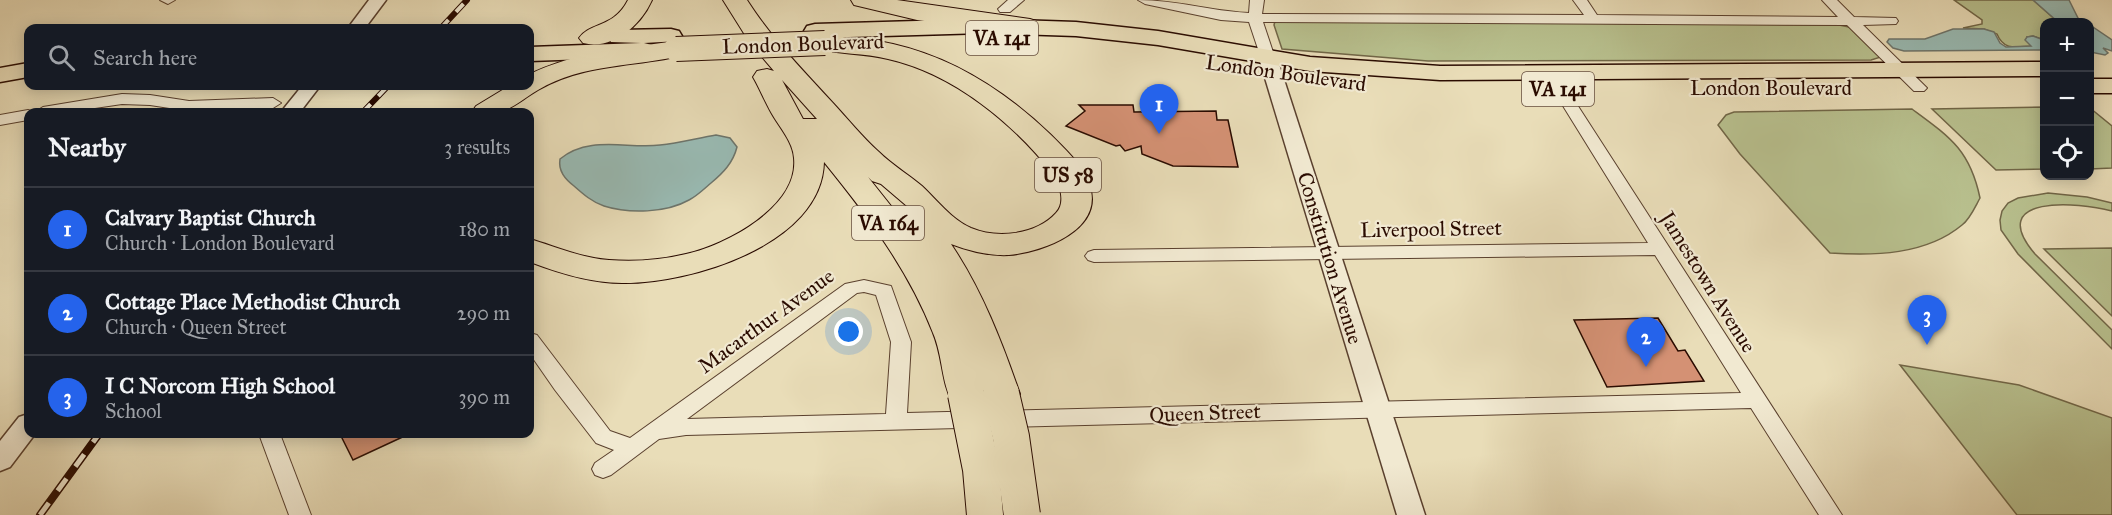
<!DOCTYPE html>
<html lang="en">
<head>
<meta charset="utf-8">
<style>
	body { margin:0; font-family:"IM FELL Great Primer",serif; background:#20242c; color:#f1f3f6 }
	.controls { position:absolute; right:18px; top:18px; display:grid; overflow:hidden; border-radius:12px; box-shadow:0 3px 15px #0003 }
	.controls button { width:54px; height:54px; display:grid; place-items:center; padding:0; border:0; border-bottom:2px solid #363941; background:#171b24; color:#f1f3f6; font:30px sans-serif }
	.you { position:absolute; left:849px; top:332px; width:21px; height:21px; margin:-15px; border:4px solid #fff; border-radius:50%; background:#1a73e8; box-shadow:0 0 0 9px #1a73e833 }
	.badge { display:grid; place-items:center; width:39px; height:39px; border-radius:50%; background:#2563eb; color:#fff; font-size:20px; font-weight:700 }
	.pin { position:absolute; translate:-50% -50px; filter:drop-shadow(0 2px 3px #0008) }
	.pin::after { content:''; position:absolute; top:32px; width:21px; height:18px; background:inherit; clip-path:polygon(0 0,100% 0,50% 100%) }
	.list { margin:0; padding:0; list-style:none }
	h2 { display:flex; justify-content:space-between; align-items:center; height:78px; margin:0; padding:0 24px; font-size:26px }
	h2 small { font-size:20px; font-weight:400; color:#9ea1a6 }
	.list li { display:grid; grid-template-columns:39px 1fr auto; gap:18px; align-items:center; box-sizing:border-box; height:84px; padding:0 24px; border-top:2px solid #363941 }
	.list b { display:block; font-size:22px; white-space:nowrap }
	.list p { margin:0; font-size:20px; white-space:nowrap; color:#9ea1a6 }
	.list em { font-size:20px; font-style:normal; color:#9ea1a6 }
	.icon { flex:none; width:33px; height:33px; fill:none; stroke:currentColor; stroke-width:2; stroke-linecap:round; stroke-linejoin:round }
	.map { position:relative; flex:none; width:2112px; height:515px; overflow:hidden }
	.search { position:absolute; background:#171b24; box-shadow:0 3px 15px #0003; left:24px; top:24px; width:510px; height:66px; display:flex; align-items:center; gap:15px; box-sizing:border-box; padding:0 21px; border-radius:12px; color:#9ea1a6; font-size:22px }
	.panel { position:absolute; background:#171b24; box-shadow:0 3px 15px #0003; left:24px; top:108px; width:510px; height:330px; border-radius:12px }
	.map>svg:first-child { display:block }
	.green { fill:#b8c08e; stroke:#716647; stroke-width:1.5 }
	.water { fill:#99bbb4; stroke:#6d756c; stroke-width:1.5 }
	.building { fill:#d49174; stroke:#2a0b00; stroke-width:1.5 }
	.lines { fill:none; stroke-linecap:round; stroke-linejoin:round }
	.minor-casing { stroke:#5a402e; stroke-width:2 }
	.tertiary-casing { stroke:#5a402e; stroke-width:3 }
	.primary-casing { stroke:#2a0b00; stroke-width:3 }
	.motorway-casing { stroke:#2a0b00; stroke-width:2 }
	.minor { fill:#f1e9d1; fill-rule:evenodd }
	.tertiary { fill:#f1e9d1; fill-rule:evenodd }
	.primary { fill:#e9ddb8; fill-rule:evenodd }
	.motorway { fill:#e9ddb8; fill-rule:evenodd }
	.rail-far1-casing { stroke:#2a0b00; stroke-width:6 }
	.rail-casing { stroke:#2a0b00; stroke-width:8 }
	.rail-far1 { stroke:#f1e9d1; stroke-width:4; stroke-dasharray:11; stroke-linecap:butt }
	.rail { stroke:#f1e9d1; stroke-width:5; stroke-dasharray:15; stroke-linecap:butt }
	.primary-bridge-casing { stroke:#2a0b00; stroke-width:26; stroke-linecap:butt }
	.motorway-bridge-casing { stroke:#2a0b00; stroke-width:38; stroke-linecap:butt }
	.primary-bridge { stroke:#e9ddb8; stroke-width:24 }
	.motorway-bridge { stroke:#e9ddb8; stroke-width:36 }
	.labels { text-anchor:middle; stroke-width:4.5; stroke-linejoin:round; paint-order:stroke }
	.shield { fill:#f1e9d1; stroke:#664e3f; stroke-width:1.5 }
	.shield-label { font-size:20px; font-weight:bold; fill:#2a0b00 }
	.street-label { font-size:21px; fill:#2a0b00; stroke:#f1e9d1 }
</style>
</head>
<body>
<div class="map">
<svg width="2112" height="515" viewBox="0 0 2112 515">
	<rect width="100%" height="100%" fill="#e9ddb8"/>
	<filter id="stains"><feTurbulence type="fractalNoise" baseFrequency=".00333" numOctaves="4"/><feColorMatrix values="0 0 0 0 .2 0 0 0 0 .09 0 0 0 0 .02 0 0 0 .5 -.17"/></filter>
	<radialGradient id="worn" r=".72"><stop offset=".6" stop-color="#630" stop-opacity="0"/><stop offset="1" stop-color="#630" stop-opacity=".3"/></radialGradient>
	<g class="green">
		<path d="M1954,0h79l25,22h-14v18l-11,-4 -6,1 5,9c-16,1 -28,5 -35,-12l-13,-5 -21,-1 19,-4v-4z"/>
		<polygon points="1275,21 1839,25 1854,28 1881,57 1871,60 1428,61 1282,49 1274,25"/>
		<polygon points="2044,107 2044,169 1996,170 1932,109"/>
		<polygon points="2090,108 2112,126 2112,168 2090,169"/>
		<path d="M1912,109c38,28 58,41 68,89 -5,9 -10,21 -18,27 -36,30 -88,31 -132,28l-90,-99 -22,-29 8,-10 8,-3z"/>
		<path d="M2048,193l39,4 25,6v8c-33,-9 -128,-17 -77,43l77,76v19l-94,-95 -17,-24 -1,-10 2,-9 6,-8 10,-5z"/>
		<polygon points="2112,248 2112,316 2044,249"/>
		<polygon points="1900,365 2019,385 2112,418 2112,515 2017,515"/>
	</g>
	<g class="water">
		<polygon points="2033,0 2069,0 2078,18 2084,22 2058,22"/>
		<polygon points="2090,25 2112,40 2112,51 2103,48 2108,53 2105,55 2090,52"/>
		<polygon points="1953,29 1984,29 1994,32 2000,43 2006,47 2031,46 2025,40 2027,37 2033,36 2044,40 2044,50 1904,51 1893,48 1887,42 1889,39 1925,39"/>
		<path d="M716,135l14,3 7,9c-4,16 -14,26 -26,36 -7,6 -14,13 -22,17 -23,13 -60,14 -85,6 -12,-4 -21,-12 -30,-20 -9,-7 -16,-15 -14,-27 29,-24 67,-10 100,-14 19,-2 38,-7 56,-10z"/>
	</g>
	<g class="building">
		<polygon points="1079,105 1133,105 1134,112 1216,111 1217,120 1228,120 1238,167 1173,166 1142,154 1141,146 1125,151 1120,145 1116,146 1066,126 1085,111"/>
		<polygon points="1658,318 1678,351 1685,350 1704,381 1607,387 1574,320"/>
		<polygon points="340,434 409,434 353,460"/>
	</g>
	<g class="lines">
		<g class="minor-casing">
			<g id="minor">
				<polygon points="160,0 175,0 168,4"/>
				<polygon points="1008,0 1024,0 1010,12 1000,12 998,9"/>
				<path d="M1138,0c38,0 73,11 111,13l1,-13h14l-2,14 322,1 -11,-15h14l10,15 241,2 -16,-17h15l17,17 42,1 2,3 -2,3 -33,1 64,63 -3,3h-10l-67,-66 -584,-3 12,36 -7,4 -7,-4 -12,-36 -28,-2 -76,-16z"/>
				<path d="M1549,68l7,4 286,443h-23l-68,-107 -1065,27 -27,4 -48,36 -8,3 -8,-3 -3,-6 3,-6 19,-13 -18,-7 -41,-53 -25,-36v-21l7,2 73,96 20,7 215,-154 19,-4 27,6 20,56 -4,71 834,-20 -86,-138 -561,7 -6,-2 -3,-4 3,-4 6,-2 554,-7 -106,-171zM864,292l12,3 15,47 -5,72 -199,5 170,-126z"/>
				<polygon points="122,94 150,95 189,101 273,98 281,103 273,108 189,111 150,105 122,104 68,112 35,112 43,107"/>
				<polygon points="28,110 34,112 28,112 28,120 0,125 0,115"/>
				<polygon points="259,434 280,434 311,515 289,515"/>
			</g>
		</g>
		<g class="tertiary-casing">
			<g id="tertiary">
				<polygon points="369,0 386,0 365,28 348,28"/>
				<polygon points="1268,53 1274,54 1277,58 1425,515 1397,515 1259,58 1262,54"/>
				<polygon points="302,86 320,86 300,112 281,112"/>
				<polygon points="28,414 28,434 35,434 10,467 0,471 0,441 19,417"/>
			</g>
		</g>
		<g class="primary-casing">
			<g id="primary">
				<polygon points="984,19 1076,22 1158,31 1310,57 1440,66 2044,62 2044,76 1440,80 1310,71 1158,45 1076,36 984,33 815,38 807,36 804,31 807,26 815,24"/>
				<polygon points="671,29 679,31 682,36 679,41 644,43 652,45 655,50 652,55 644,57 530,61 530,47 641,43 611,42 608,37 611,32 619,30"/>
				<polygon points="28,63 28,77 0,82 0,68"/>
				<rect x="2090" y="79" width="22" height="14"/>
			</g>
		</g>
		<g class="motorway-casing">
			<g id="motorway">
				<path d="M628,0h24c-11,25 -40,51 -69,43l-4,-5c11,-16 35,-10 49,-38z"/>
				<path d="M723,0h24c25,39 54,68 85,102 16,17 30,35 47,50 13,13 29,22 43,34 16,15 29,33 49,42 26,11 65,7 85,-15 10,-10 4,-28 -2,-38 -41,-52 -100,-101 -166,-116 -24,-6 -49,-5 -72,-10l-4,-6 4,-6 9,-2c23,3 46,4 68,9 61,14 112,47 157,90 14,14 32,30 39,50 17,45 -45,68 -80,71 -19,1 -40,-4 -58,-11 31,46 51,98 69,150l-6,10 -13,4 -13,-4 -4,-8 -5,8 -13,4 -13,-4c-12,-22 -10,-48 -20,-71 -25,-64 -66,-118 -109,-171 -2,83 -135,122 -202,121 -31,0 -63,-10 -92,-21v-23c27,8 51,19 79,21 26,2 52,0 77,-6 40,-9 113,-47 108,-96 -1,-16 -14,-30 -22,-44 -7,-12 -12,-25 -19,-37l4,-6 10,-2 7,2 -24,-28zM782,80l35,39h-14zM868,177l4,4 9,3 27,23 -4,1 -5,7 4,6z"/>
				<polygon points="851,0 897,0 1030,19 1039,22 1043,27 1039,32 1030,35 917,20 854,5"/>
				<path d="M676,41l9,2 4,6 -4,6c-49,12 -102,8 -147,35 -28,17 -30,26 -66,22l4,-6 33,-20h21v-12c45,-22 97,-26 146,-33z"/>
			</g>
		</g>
		<use href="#minor" class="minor"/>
		<use href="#tertiary" class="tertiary"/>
		<use href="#primary" class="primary"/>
		<use href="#motorway" class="motorway"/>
		<g class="rail-far1-casing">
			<g id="rail-far1">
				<polyline points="441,28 467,0"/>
				<polyline points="363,112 388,86"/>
			</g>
		</g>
		<g class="rail-casing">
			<polyline id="rail" points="40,515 99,434"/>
		</g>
		<use href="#rail-far1" class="rail-far1"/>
		<use href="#rail" class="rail"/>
		<g class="primary-bridge-casing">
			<polyline id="primary-bridge" points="676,49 825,43"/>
		</g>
		<g class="motorway-bridge-casing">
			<g id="motorway-bridge">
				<polyline points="966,394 981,469 985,515"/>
				<polyline points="1001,394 1011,437 1022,515"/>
			</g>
		</g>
		<use href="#primary-bridge" class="primary-bridge"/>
		<use href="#motorway-bridge" class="motorway-bridge"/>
	</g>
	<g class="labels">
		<g class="shield">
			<rect x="966" y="21" width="72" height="34" rx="4.5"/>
			<rect x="1522" y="72" width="72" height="34" rx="4.5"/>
			<rect x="1035" y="158" width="66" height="34" rx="4.5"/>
			<rect x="852" y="206" width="72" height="34" rx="4.5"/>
		</g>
		<g class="shield-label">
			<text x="1002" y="45">VA 141</text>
			<text x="1558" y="96">VA 141</text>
			<text x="1068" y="182">US 58</text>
			<text x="888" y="230">VA 164</text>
		</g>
		<g class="street-label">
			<text transform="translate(803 44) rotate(-2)" y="7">London Boulevard</text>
			<text transform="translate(1286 73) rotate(8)" y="7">London Boulevard</text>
			<text x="1771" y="95">London Boulevard</text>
			<text transform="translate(1431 229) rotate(-1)" y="7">Liverpool Street</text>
			<text transform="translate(1330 258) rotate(73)" y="7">Constitution Avenue</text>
			<text transform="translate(1708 282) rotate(58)" y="7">Jamestown Avenue</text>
			<text transform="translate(766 321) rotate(-36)" y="7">Macarthur Avenue</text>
			<text transform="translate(1205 413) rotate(-2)" y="7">Queen Street</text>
		</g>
	</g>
	<rect width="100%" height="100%" filter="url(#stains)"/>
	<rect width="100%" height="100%" fill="url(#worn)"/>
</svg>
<div class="controls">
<button>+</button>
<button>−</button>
<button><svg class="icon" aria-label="locate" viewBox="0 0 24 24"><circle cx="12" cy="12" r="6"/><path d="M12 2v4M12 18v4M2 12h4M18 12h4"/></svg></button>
</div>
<div class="you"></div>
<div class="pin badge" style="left:1159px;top:134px">1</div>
<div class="pin badge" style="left:1646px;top:367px">2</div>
<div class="pin badge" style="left:1927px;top:345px">3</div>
<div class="search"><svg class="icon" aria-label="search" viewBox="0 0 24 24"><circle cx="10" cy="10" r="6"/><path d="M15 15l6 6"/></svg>Search here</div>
<section class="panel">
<h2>Nearby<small>3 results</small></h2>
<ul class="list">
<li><span class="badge">1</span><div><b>Calvary Baptist Church</b><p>Church · London Boulevard</p></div><em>180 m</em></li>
<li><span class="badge">2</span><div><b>Cottage Place Methodist Church</b><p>Church · Queen Street</p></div><em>290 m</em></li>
<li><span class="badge">3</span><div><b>I C Norcom High School</b><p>School</p></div><em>390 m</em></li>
</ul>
</section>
</div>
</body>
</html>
